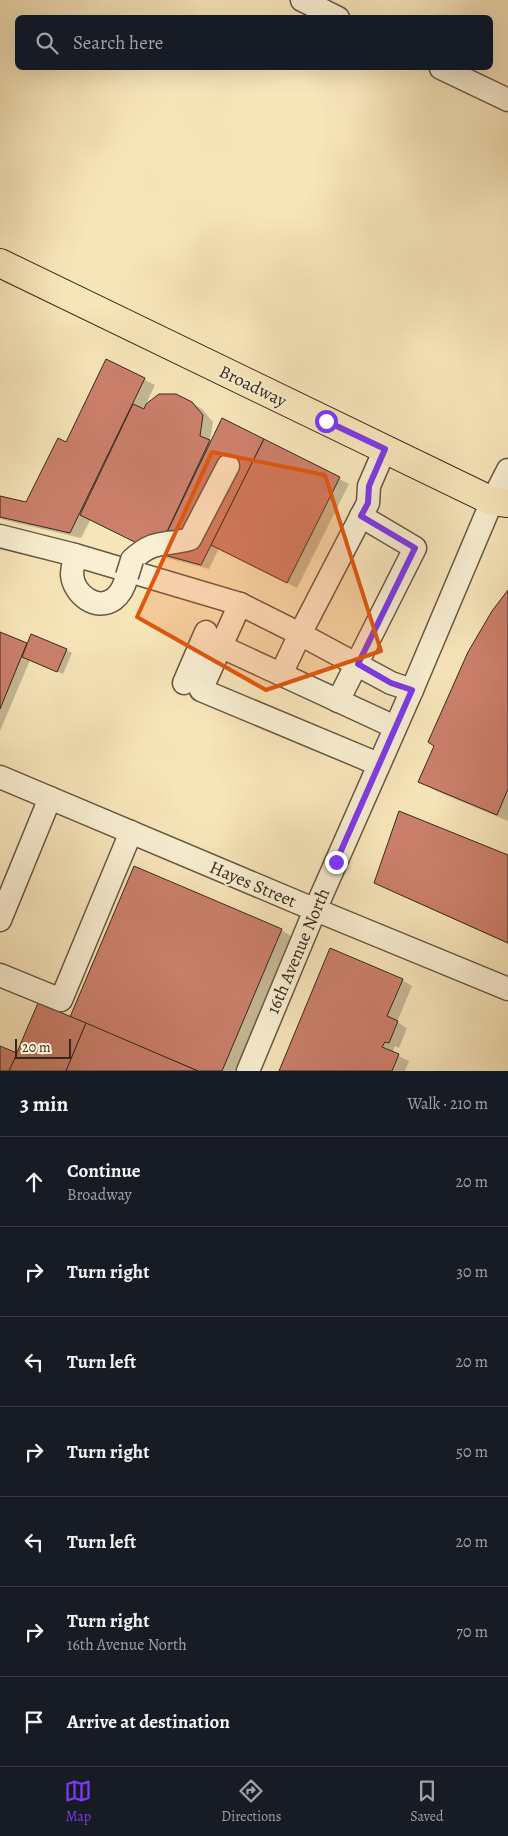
<!DOCTYPE html>
<html lang="en">
<head>
<meta charset="utf-8">
<style>
	body { margin:0; font-family:Alegreya,serif; background:#242831; color:#f1f3f6 }
	.scale { position:absolute; left:15px; bottom:12px; width:56px; box-sizing:border-box; padding-left:5px; border:2px solid #36281b; border-top:0; font-size:14px; line-height:18px; white-space:nowrap; color:#36281b; -webkit-text-stroke:4px #faefd3; paint-order:stroke }
	.stop { position:absolute; width:15px; height:15px; margin:-11px; border:4px solid #7c3aed; border-radius:50%; background:#fff }
	.stop.end { background:#7c3aed; border-color:#fff; box-shadow:0 1px 5px #0008 }
	.list { margin:0; padding:0; list-style:none }
	h2 { display:flex; justify-content:space-between; align-items:center; height:65px; margin:0; padding:0 20px; font-size:21px }
	h2 small { font-size:16px; font-weight:400; color:#9ea1a6 }
	.list li { display:grid; grid-template-columns:32px 1fr auto; gap:15px; align-items:center; box-sizing:border-box; height:90px; padding:0 20px; border-top:1px solid #363941 }
	.list b { display:block; font-size:19px; white-space:nowrap }
	.list p { margin:0; font-size:16px; white-space:nowrap; color:#9ea1a6 }
	.list em { font-size:16px; font-style:normal; color:#9ea1a6 }
	.icon { flex:none; width:28px; height:28px; fill:none; stroke:currentColor; stroke-width:2; stroke-linecap:round; stroke-linejoin:round }
	.map { position:relative; flex:none; width:508px; height:1071px; overflow:hidden }
	.search { position:absolute; background:#171b24; box-shadow:0 5px 20px #0002; left:15px; right:15px; top:15px; height:55px; display:flex; align-items:center; gap:12px; box-sizing:border-box; padding:0 18px; border-radius:8px; color:#9ea1a6; font-size:19px }
	.sheet { height:695px; background:#171b24 }
	nav { display:flex; justify-content:space-around; align-items:center; box-sizing:border-box; height:70px; border-top:1px solid #363941; background:#171b24; font-size:14px; color:#9ea1a6 }
	nav a { display:grid; justify-items:center; gap:2px }
	nav .on { color:#7c3aed }
	.map>svg:first-child { display:block }
	.shadow { fill:#0003 }
	.building { fill:#cc806c; stroke:#36281b }
	.lines { fill:none; stroke-linecap:round; stroke-linejoin:round }
	.minor-casing { stroke:#665843; stroke-width:25 }
	.major-casing { stroke:#36281b; stroke-width:30 }
	.minor { stroke:#faefd3; stroke-width:22 }
	.major { stroke:#f8e6bb; stroke-width:28 }
	.minor-bridge-casing { stroke:#665843; stroke-width:25; stroke-linecap:butt }
	.minor-bridge { stroke:#faefd3; stroke-width:22 }
	.route { stroke:#7c3aed; stroke-width:6 }
	.marked { fill:#df570d; fill-opacity:0.2; stroke:#df570d; stroke-width:4; stroke-linejoin:round }
	.labels { text-anchor:middle; stroke-width:4; stroke-linejoin:round; paint-order:stroke }
	.street-label { font-size:18px; fill:#36281b; stroke:#faefd3 }
</style>
</head>
<body>
<div class="map">
<svg width="508" height="1071" viewBox="0 0 508 1071">
	<rect width="100%" height="100%" fill="#f8e6bb"/>
	<filter id="stains"><feTurbulence type="fractalNoise" baseFrequency=".004" numOctaves="4"/><feColorMatrix values="0 0 0 0 .2 0 0 0 0 .09 0 0 0 0 .02 0 0 0 .5 -.17"/></filter>
	<radialGradient id="worn" r=".72"><stop offset=".6" stop-color="#630" stop-opacity="0"/><stop offset="1" stop-color="#630" stop-opacity=".3"/></radialGradient>
	<g class="shadow">
		<polygon points="107,361 155,385 144,408 160,395 192,403 202,409 213,422 209,446 263,440 349,484 297,588 219,548 209,569 167,558 91,519 81,538 0,519 0,497 27,504 67,444"/>
		<polygon points="508,592 508,821 436,791 420,781"/>
		<polygon points="0,633 28,645 66,650 72,653 63,674 30,660 0,731"/>
		<polygon points="508,857 508,944 389,890 376,882"/>
		<polygon points="281,930 291,936 235,1071 0,1071 0,1047 17,1054 71,1018"/>
		<polygon points="402,980 412,986 397,1022 407,1028 399,1048 395,1046 392,1053 409,1061 405,1071 280,1071"/>
	</g>
	<g class="building">
		<polygon points="106,359 145,378 70,533 0,517 0,496 26,502 58,438 66,442"/>
		<polygon points="159,394 176,394 192,402 203,415 200,436 210,440 157,553 80,515 133,404 144,409 146,404"/>
		<polygon points="222,418 264,439 201,565 157,553"/>
		<polygon points="264,439 340,477 287,583 211,545"/>
		<polygon points="508,590 508,789 497,815 418,782 434,746 428,742 468,652 492,611"/>
		<polygon points="0,632 27,643 0,709"/>
		<polygon points="31,634 67,649 57,672 22,657"/>
		<polygon points="399,811 508,855 508,943 374,883"/>
		<polygon points="134,866 282,929 222,1071 198,1071 70,1017"/>
		<polygon points="330,948 403,979 387,1016 398,1021 389,1043 385,1042 382,1047 399,1054 392,1071 279,1071"/>
		<polygon points="38,1003 86,1023 66,1071 9,1071"/>
		<polygon points="86,1023 198,1071 66,1071"/>
		<polygon points="0,1046 17,1053 9,1071 0,1071"/>
	</g>
	<g class="lines">
		<g class="minor-casing">
			<g id="minor">
				<polyline points="302,0 338,18"/>
				<polyline points="441,68 508,100"/>
				<polyline points="385,449 369,486 368,503 300,634 391,683 412,690"/>
				<polyline points="0,536 75,555 240,604 300,634 281,674"/>
				<path d="M75,555c-1,6 -3,14 -3,20 2,19 24,37 42,24 8,-6 11,-15 13,-23"/>
				<path d="M132,560c22,-21 32,-14 58,-21l38,-73"/>
				<polyline points="240,604 201,690 378,764"/>
				<polyline points="222,647 395,727"/>
				<polyline points="184,683 206,632"/>
				<polyline points="338,701 415,548 361,516"/>
				<polyline points="0,777 299,903 508,989"/>
				<polyline points="0,920 50,798"/>
				<polyline points="0,975 61,1000 131,832"/>
				<polyline points="248,1071 315,910 412,690 492,501 508,470"/>
			</g>
		</g>
		<g class="major-casing">
			<polyline id="major" points="0,263 492,501 508,503"/>
		</g>
		<use href="#minor" class="minor"/>
		<use href="#major" class="major"/>
		<g class="minor-bridge-casing">
			<polyline id="minor-bridge" points="127,576 132,560"/>
		</g>
		<use href="#minor-bridge" class="minor-bridge"/>
	</g>
	<g class="lines">
		<polyline class="route" points="326,421 385,449 369,486 368,503 361,516 415,548 358,664 391,683 412,690 336,862"/>
	</g>
	<path class="marked" d="M212,452l113,23 56,176 -115,39 -129,-73z"/>
	<g class="labels">
		<g class="street-label">
			<text transform="translate(253 386) rotate(26)" y="6">Broadway</text>
			<text transform="translate(253 884) rotate(23)" y="6">Hayes Street</text>
			<text transform="translate(298 951) rotate(-67)" y="6">16th Avenue North</text>
		</g>
	</g>
	<rect width="100%" height="100%" filter="url(#stains)"/>
	<rect width="100%" height="100%" fill="url(#worn)"/>
</svg>
<div class="scale">20 m</div>
<div class="stop" style="left:326px;top:421px"></div>
<div class="stop end" style="left:336px;top:862px"></div>
<div class="search"><svg class="icon" aria-label="search" viewBox="0 0 24 24"><circle cx="10" cy="10" r="6"/><path d="M15 15l6 6"/></svg>Search here</div>
</div>
<section class="sheet">
<h2>3 min<small>Walk · 210 m</small></h2>
<ul class="list">
<li><svg class="icon" aria-label="ahead" viewBox="0 0 24 24"><path d="M12 20V5M6 11l6-6 6 6"/></svg><div><b>Continue</b><p>Broadway</p></div><em>20 m</em></li>
<li><svg class="icon" aria-label="right" viewBox="0 0 24 24"><path d="M7 20v-9h11M14 6l5 5-5 5"/></svg><div><b>Turn right</b></div><em>30 m</em></li>
<li><svg class="icon" aria-label="left" viewBox="0 0 24 24"><path d="M17 20v-9H6M10 6l-5 5 5 5"/></svg><div><b>Turn left</b></div><em>20 m</em></li>
<li><svg class="icon" aria-label="right" viewBox="0 0 24 24"><path d="M7 20v-9h11M14 6l5 5-5 5"/></svg><div><b>Turn right</b></div><em>50 m</em></li>
<li><svg class="icon" aria-label="left" viewBox="0 0 24 24"><path d="M17 20v-9H6M10 6l-5 5 5 5"/></svg><div><b>Turn left</b></div><em>20 m</em></li>
<li><svg class="icon" aria-label="right" viewBox="0 0 24 24"><path d="M7 20v-9h11M14 6l5 5-5 5"/></svg><div><b>Turn right</b><p>16th Avenue North</p></div><em>70 m</em></li>
<li><svg class="icon" aria-label="arrive" viewBox="0 0 24 24"><path d="M6 21V4h12l-3 4 3 4H6"/></svg><div><b>Arrive at destination</b></div></li>
</ul>
</section>
<nav>
<a class="on"><svg class="icon" aria-label="map" viewBox="0 0 24 24"><path d="M3 6l6-2 6 2 6-2v14l-6 2-6-2-6 2zM9 4v14M15 6v14"/></svg>Map</a>
<a><svg class="icon" aria-label="directions" viewBox="0 0 24 24"><path d="M12 3l9 9-9 9-9-9zM9 14v-3h6M13 9l2 2-2 2"/></svg>Directions</a>
<a><svg class="icon" aria-label="saved" viewBox="0 0 24 24"><path d="M7 4h10v16l-5-4-5 4z"/></svg>Saved</a>
</nav>
</body>
</html>
